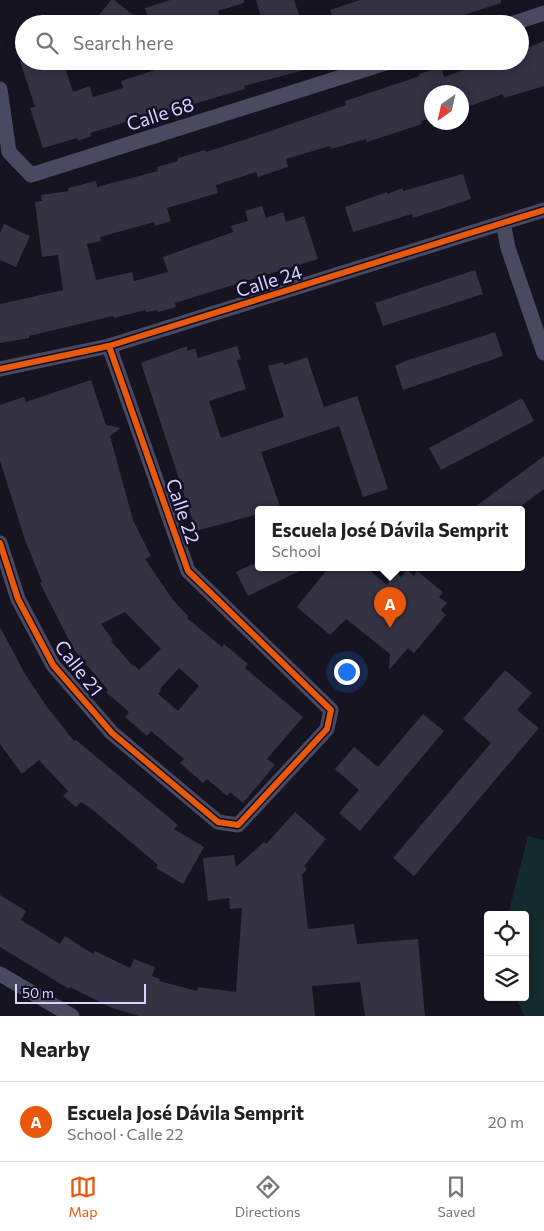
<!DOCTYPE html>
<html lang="en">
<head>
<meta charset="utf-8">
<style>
	body { margin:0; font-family:Commissioner,sans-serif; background:#f6f6f6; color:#202124 }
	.controls { position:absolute; right:15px; bottom:15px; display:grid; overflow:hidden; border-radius:5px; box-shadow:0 2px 12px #0003 }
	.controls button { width:45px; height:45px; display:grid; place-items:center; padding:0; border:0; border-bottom:1px solid #e0e0e0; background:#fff; color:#202124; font:25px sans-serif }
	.compass { position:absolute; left:424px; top:85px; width:45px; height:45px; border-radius:50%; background:#fff; box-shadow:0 2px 12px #0003; rotate:214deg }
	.scale { position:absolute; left:15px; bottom:12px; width:131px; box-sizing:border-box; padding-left:5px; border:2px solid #d9d4ff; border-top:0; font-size:14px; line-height:18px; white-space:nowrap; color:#d9d4ff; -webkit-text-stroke:4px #130f26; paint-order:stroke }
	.you { position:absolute; left:346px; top:671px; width:18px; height:18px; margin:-12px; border:4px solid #fff; border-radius:50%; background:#1a73e8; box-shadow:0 0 0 8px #1a73e833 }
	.badge { display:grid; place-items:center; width:32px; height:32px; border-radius:50%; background:#ea580c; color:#fff; font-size:16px; font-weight:700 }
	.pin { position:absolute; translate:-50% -41px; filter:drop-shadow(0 1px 2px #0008) }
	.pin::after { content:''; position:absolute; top:26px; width:18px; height:15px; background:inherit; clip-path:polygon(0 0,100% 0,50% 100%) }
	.popup { position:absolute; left:255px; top:506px; width:270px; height:65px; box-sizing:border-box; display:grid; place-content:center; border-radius:5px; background:#fff; filter:drop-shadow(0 1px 4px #0005); font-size:16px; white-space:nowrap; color:#757577 }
	.popup b { font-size:19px; color:#202124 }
	.popup::after { content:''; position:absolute; left:50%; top:100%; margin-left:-10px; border:10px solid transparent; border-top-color:#fff }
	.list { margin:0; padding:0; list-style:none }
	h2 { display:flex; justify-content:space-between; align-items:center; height:65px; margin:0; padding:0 20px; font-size:21px }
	h2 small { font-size:16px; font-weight:400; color:#757577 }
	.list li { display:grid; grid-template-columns:32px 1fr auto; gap:15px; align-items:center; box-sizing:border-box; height:80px; padding:0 20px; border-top:1px solid #e0e0e0 }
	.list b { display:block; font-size:19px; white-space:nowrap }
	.list p { margin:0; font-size:16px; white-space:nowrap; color:#757577 }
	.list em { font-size:16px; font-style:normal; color:#757577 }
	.icon { flex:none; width:28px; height:28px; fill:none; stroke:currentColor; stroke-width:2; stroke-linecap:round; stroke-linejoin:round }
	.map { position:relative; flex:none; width:544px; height:1016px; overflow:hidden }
	.search { position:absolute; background:#fff; box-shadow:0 2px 12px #0003; left:15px; right:15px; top:15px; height:55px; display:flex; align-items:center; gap:12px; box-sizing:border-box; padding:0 18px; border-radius:28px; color:#757577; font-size:19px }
	.sheet { height:145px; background:#fff }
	nav { display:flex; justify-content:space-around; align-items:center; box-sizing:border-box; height:70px; border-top:1px solid #e0e0e0; background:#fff; font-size:14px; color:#757577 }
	nav a { display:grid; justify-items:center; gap:2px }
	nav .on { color:#ea580c }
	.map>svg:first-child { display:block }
	.grass { fill:#132c2d }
	.building { fill:#343243; fill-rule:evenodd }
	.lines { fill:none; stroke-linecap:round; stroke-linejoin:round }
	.minor { stroke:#4a4962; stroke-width:15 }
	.cycleway-casing { stroke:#130f26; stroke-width:9 }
	.cycleway { stroke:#e8590c; stroke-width:6 }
	.labels { text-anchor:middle; stroke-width:5; stroke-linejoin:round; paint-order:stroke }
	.street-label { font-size:19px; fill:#d9d4ff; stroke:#130f26 }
</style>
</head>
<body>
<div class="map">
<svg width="544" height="1016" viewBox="0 0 544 1016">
	<rect width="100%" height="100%" fill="#161421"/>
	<polygon class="grass" points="528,836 544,840 544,1016 524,1016 516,997 525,997 525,915 508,915"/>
	<g class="building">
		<polygon points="111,0 114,0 145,24 92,24"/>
		<polygon points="170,0 244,0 244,3 218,11 220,16 197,24 150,24 145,8"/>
		<polygon points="256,0 294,0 302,24 263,24"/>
		<polygon points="360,0 501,0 501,3 436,24 334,24 330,10"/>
		<polygon points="544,41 544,86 504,98 503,94 464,108 462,92 432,92 432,118 421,121 422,124 367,142 366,139 331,149 330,146 286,159 288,167 258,177 256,172 216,185 218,193 167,208 171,221 155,226 154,222 100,237 101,241 87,244 96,280 132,272 134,281 168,272 163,257 233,232 231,226 248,221 245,211 262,206 266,218 283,212 286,222 304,216 318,259 175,303 176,307 158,312 157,310 146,312 145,310 114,318 113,316 29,336 29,338 0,343 0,304 63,290 58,255 42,257 35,202 42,201 41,195 69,191 68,188 96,181 97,187 158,171 157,167 178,161 178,158 205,150 206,152 259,135 346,105 345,101 420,76 419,74 441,67 444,77 489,61 520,61 520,51"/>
		<polygon points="20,61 63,61 73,92 90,86 93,97 123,88 121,81 161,68 160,66 174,61 319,61 320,66 244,86 245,89 180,108 180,110 158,117 157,113 146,116 90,133 91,136 78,141 77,138 43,148 30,108 35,107"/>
		<polygon points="463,174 471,199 413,218 412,214 353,232 345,207 387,192 387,194 403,188 403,191"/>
		<polygon points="4,224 30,236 16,267 0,260 0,233"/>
		<polygon points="475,270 483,294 383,326 375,303"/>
		<polygon points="495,332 503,356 403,390 395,366 405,361"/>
		<polygon points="187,346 188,351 195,348 198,358 237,346 241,359 237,360 246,389 209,401 221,438 284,417 268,366 283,362 284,365 307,357 324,407 357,396 388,489 363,497 339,426 261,452 281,509 259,509 259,514 196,531 141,363"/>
		<path d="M91,380l15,45 15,3 -11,8 23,84 18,36 -6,3 28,41 15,16 -1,2 35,29 2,-3 24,20 -3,4 58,49 -36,42 8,6 -32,38 -13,-11 -3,4 -20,-17 -4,4 -23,-20 4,-4 -33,-28 -4,5 -22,-19 4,-5 -23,-20 2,-2 -34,-40 -34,-67 2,-1 -17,-42 -25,-79v-56l24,-8 2,5zM125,612l36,37 -22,21 -5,-5 -1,1 -22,-25 2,-1 -12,-16zM179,668l20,18 -21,25 -20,-17 3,-4 -1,-1z"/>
		<polygon points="522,398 534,421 441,470 429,448"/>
		<polygon points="544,456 544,489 517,509 472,509"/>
		<polygon points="259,561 259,567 308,567 248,596 236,572"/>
		<polygon points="329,567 366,567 387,585 396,573 401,577 407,570 414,576 417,571 443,592 439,597 447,603 441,610 446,615 414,653 408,648 389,670 390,654 346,619 330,635 297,607"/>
		<polygon points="0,627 25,674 47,707 74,741 76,740 178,825 174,829 204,847 183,884 156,868 158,865 94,811 81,802 76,807 63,796 68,791 39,760 22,774 0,744"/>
		<polygon points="505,670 532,693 517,710 539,728 414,876 393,858 491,743 463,719"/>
		<polygon points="423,714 444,731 360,831 339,813 359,790 335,769 354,747 378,767"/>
		<polygon points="295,812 326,839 304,866 307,869 302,875 308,929 354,924 357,944 418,939 425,1016 365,1016 360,982 312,986 315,1016 139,1016 112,1008 70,987 69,989 0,947 0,895 26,911 21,920 60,944 65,936 93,954 95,951 130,968 134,959 155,967 152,976 160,979 159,981 197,991 198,987 236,992 242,908 230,909 229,898 208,901 203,858 234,855 236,867 264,842 266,844"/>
	</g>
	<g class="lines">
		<g class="minor">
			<polyline points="511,24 544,13"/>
			<polyline points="0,89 9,152 31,175 392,61"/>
			<polyline points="503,223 508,248 544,353"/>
			<polyline points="0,369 109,346 544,210"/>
			<polyline points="0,543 18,599 53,665 112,733 218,822 238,825 327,729 331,710 188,571 109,346"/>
			<polyline points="0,974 72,1016"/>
		</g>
		<g class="cycleway-casing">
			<g id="cycleway">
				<polyline points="0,369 109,346 544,210"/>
				<polyline points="0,543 18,599 53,665 112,733 218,822 238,825 327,729 331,710 188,571 109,346"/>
			</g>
		</g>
		<use href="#cycleway" class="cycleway"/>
	</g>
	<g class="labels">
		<g class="street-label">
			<text transform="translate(160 114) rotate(-18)" y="7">Calle 68</text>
			<text transform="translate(269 281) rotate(-17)" y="7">Calle 24</text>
			<text transform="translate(183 511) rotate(71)" y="7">Calle 22</text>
			<text transform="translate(79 668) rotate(52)" y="7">Calle 21</text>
		</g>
	</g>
</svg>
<div class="controls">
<button><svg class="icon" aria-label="locate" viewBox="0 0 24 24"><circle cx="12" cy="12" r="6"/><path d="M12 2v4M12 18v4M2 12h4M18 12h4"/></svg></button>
<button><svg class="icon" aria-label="layers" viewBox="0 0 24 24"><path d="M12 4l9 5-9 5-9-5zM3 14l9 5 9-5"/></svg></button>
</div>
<svg class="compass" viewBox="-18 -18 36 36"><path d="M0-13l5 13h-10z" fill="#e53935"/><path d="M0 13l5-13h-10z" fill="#757577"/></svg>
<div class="scale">50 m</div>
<div class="you"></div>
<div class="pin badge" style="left:390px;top:628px">A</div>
<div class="popup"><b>Escuela José Dávila Semprit</b>School</div>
<div class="search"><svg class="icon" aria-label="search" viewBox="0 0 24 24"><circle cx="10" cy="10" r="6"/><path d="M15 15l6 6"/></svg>Search here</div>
</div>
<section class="sheet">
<h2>Nearby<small></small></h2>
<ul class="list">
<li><span class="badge">A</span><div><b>Escuela José Dávila Semprit</b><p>School · Calle 22</p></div><em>20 m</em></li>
</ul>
</section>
<nav>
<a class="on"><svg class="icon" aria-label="map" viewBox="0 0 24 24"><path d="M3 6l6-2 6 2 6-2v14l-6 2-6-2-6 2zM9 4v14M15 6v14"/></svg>Map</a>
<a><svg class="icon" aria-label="directions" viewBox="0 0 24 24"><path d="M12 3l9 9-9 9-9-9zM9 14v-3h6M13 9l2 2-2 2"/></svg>Directions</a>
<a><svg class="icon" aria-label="saved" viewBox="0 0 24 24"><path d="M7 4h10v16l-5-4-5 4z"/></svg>Saved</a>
</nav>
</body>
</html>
